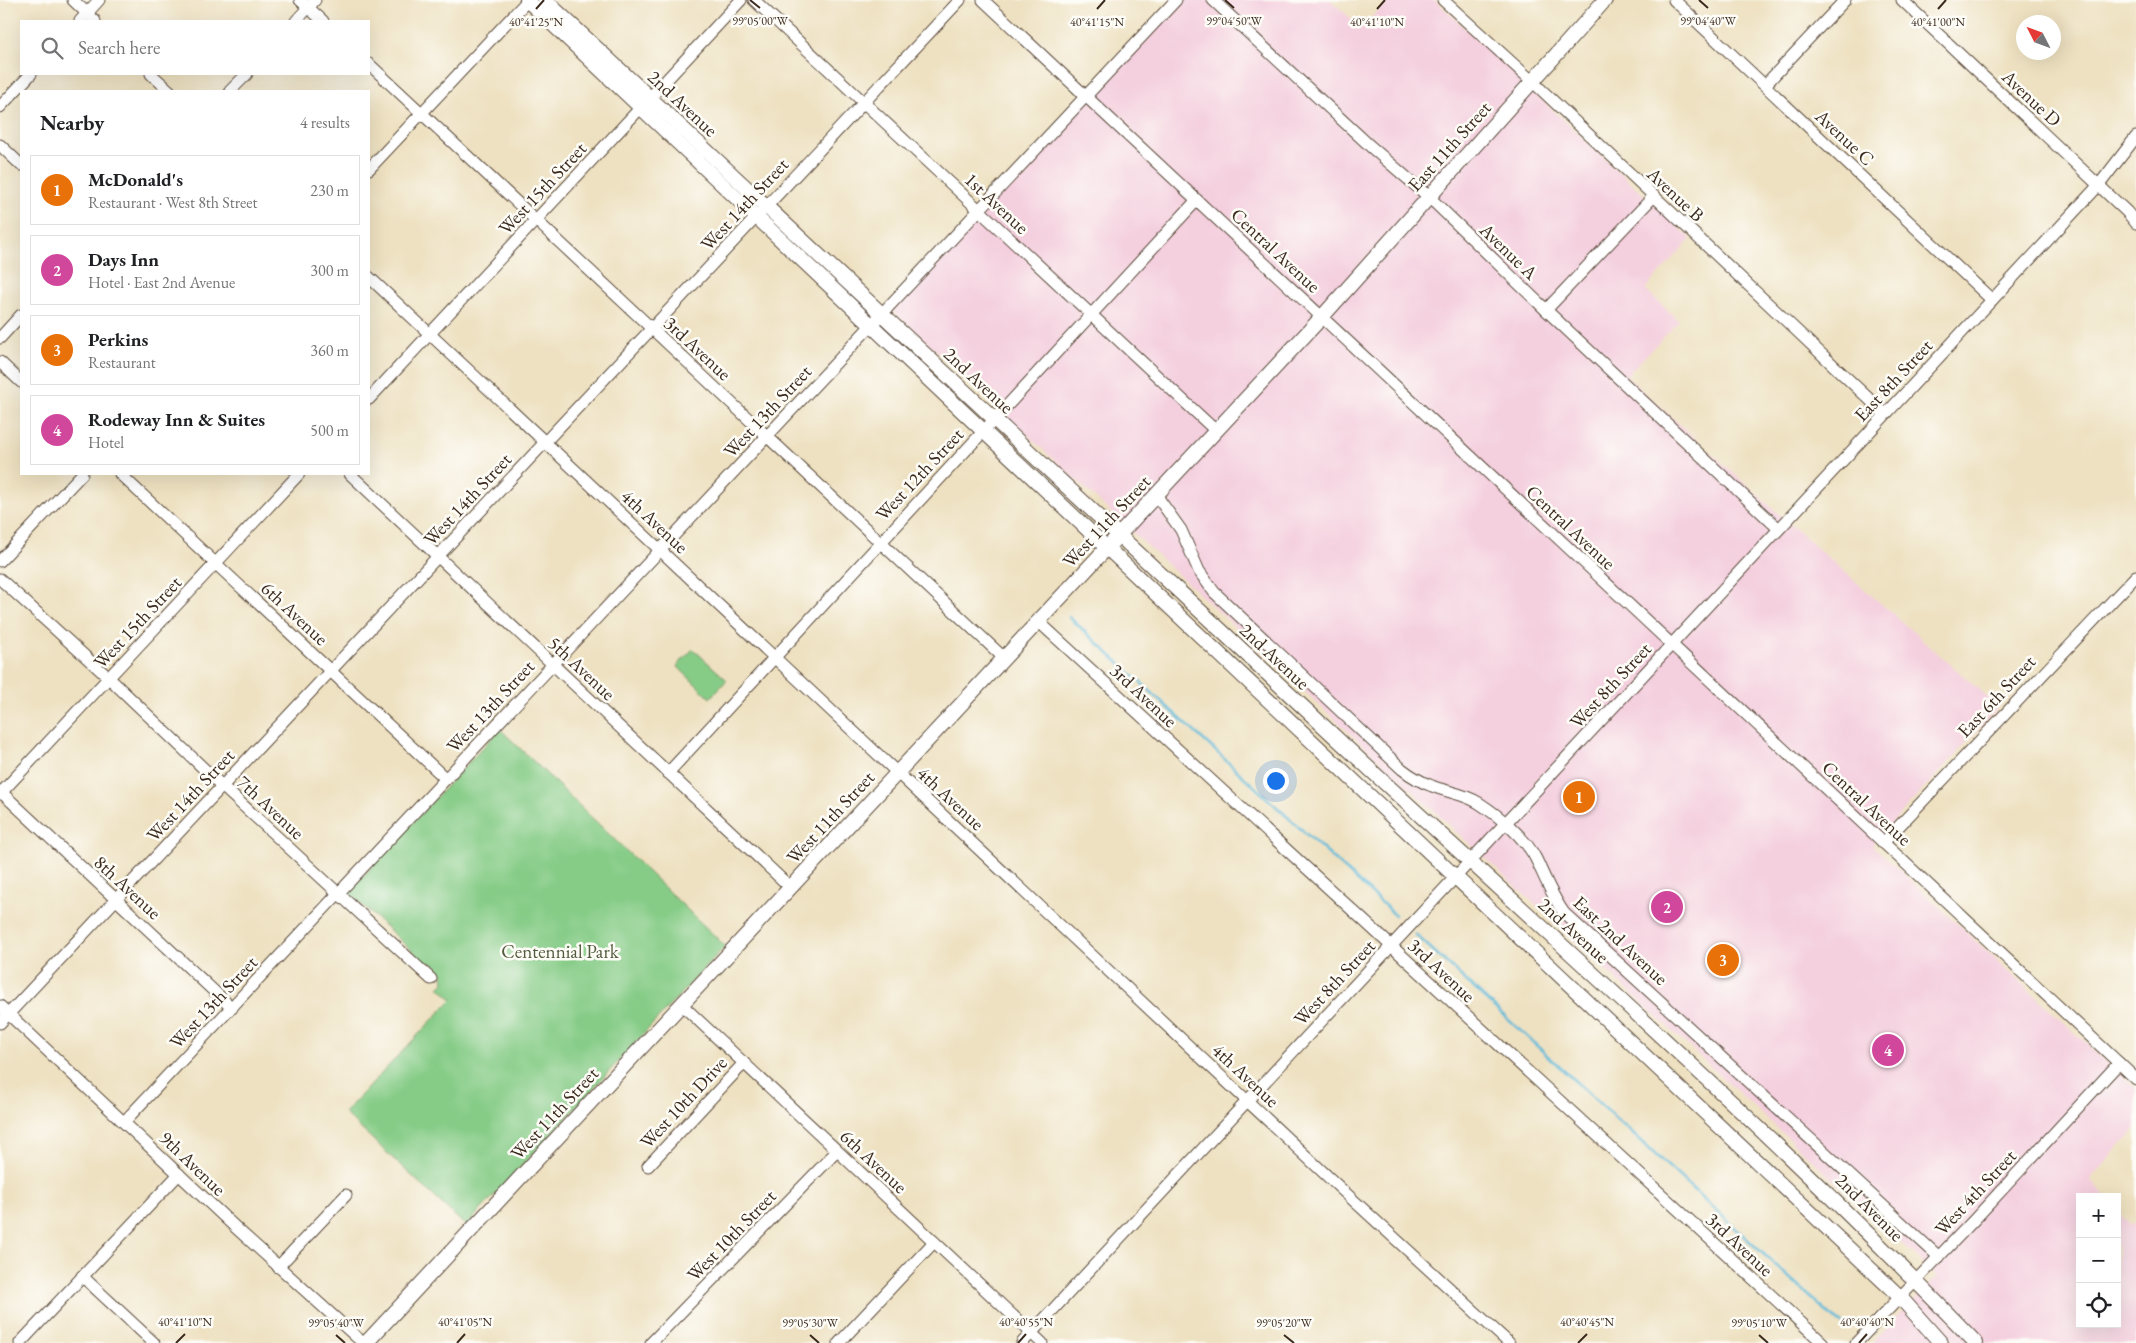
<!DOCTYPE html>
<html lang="en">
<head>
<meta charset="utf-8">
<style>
	body { margin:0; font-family:"EB Garamond",serif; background:#f6f6f6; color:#202124 }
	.controls { position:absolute; right:15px; bottom:15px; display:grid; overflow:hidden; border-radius:0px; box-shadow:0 5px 20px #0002 }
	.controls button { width:45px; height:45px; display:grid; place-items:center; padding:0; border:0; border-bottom:1px solid #e0e0e0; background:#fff; color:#202124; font:25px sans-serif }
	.compass { position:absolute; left:2016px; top:15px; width:45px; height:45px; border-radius:50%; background:#fff; box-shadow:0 5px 20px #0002; rotate:312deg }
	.you { position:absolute; left:1275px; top:780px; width:18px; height:18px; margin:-12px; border:4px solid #fff; border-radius:50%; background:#1a73e8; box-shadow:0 0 0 8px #1a73e833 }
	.badge { display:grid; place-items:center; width:32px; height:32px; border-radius:50%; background:#2563eb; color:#fff; font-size:16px; font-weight:700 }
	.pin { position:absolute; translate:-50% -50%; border:2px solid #fff; box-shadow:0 1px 5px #0006 }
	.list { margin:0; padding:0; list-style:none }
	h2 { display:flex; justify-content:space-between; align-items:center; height:65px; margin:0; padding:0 20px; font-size:21px }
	h2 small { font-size:16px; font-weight:400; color:#757577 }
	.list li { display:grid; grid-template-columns:32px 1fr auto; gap:15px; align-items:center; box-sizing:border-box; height:70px; margin:0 10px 10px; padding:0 10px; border:1px solid #e0e0e0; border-radius:0px }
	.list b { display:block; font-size:19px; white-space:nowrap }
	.list p { margin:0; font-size:16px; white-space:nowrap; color:#757577 }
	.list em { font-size:16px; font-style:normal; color:#757577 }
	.icon { flex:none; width:28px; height:28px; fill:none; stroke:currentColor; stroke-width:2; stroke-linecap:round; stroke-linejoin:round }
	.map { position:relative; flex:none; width:2136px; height:1343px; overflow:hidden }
	.search { position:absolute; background:#fff; box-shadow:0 5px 20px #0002; left:20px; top:20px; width:350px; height:55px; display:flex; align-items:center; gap:12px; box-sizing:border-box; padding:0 18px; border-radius:0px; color:#757577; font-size:19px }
	.panel { position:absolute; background:#fff; box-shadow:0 5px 20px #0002; left:20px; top:90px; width:350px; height:385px; border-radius:0px }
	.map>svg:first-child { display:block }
	.built { fill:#f4cfde }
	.green { fill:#86cc87; stroke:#607b52 }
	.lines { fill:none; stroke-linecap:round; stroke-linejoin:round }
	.stream { stroke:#5cbada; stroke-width:2.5 }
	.minor-casing { stroke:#564536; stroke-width:13 }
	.major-casing { stroke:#564536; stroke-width:16 }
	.minor { stroke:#fff; stroke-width:11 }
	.major { stroke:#fff; stroke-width:14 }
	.ticks { fill:none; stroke:#3b2a1e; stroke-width:2 }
	.labels { text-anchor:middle; stroke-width:5; stroke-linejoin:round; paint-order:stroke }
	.street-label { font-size:19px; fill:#3b2a1e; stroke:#fdfcf7 }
	.park-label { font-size:19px; fill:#525b3e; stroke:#fdfcf7 }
	.ticks-label { font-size:12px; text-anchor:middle; fill:#3b2a1e; stroke:#fdfcf7; stroke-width:5; stroke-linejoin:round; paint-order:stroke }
</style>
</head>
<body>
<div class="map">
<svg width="2136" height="1343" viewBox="0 0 2136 1343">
	<rect width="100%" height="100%" fill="#fdfcf7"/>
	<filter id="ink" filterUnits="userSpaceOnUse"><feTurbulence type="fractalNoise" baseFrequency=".02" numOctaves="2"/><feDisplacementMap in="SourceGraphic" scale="10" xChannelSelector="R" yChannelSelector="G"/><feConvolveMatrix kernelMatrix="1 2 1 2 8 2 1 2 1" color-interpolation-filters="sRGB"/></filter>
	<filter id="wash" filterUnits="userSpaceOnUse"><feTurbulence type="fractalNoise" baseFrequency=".0096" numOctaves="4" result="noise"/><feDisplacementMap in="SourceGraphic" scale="20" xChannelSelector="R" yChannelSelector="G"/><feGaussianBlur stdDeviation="1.12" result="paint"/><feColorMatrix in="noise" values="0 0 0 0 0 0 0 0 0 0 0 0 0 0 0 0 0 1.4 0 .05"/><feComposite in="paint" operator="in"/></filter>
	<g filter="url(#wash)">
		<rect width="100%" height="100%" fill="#eee1c1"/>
		<polygon class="built" points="1183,0 1330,0 1362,28 1388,0 1435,0 1691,239 1645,289 1679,321 1626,376 1791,525 1999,707 1872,845 2136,1089 2136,1128 2090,1179 2105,1197 2080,1197 2080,1324 2117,1324 2117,1211 2131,1226 2136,1221 2136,1343 1872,1343 1937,1276 892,310"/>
		<g class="green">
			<polygon points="693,649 727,680 710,698 677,666"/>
			<path d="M500,729l225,217 -259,280 -122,-113 108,-114 -13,-12 5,-5c-2,-16 -8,-17 -22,-22l-74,-68z"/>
		</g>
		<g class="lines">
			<g class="stream">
				<polyline points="1069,617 1395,915"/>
				<polyline points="1415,934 1831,1316 1842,1324"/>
			</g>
		</g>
	</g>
	<g filter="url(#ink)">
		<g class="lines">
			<g class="minor-casing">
				<g id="minor">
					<polyline points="73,0 95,21"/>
					<polyline points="300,0 323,21"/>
					<polyline points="754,0 1216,431"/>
					<polyline points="983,0 2136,1079"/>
					<polyline points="1213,0 1370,146 1429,197 1546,310 1779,529"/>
					<polyline points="1443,0 1532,81 1885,414"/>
					<polyline points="1674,0 1992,300"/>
					<polyline points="1902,0 2127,212 2136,223"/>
					<polyline points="80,21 99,0"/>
					<polyline points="296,21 315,0"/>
					<polyline points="369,64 1004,658"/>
					<polyline points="151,74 170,91"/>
					<polyline points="1765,85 1845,0"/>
					<polyline points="230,91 247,74"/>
					<polyline points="0,107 31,74"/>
					<polyline points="0,145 21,165"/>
					<polyline points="369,169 528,0"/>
					<polyline points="369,277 1340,1188 1509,1343"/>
					<polyline points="1546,310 1653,197"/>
					<polyline points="0,338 21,315"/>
					<polyline points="0,362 21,382"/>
					<polyline points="369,399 741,0"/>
					<polyline points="120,474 446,779"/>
					<polyline points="350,474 790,887"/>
					<path d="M1156,495l25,35 18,41 15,21 188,177c9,7 19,13 30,17 15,6 33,8 47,17 20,13 46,34 57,56 9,19 16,37 28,54l375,344"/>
					<polyline points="0,561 82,474"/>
					<polyline points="0,579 109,678 222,786 431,979"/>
					<polyline points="1038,621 1823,1343"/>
					<polyline points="668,773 1197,200"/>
					<polyline points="0,791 232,1008"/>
					<polyline points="0,794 299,474"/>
					<polyline points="1883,843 2136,576"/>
					<polyline points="681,1004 1042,1343"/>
					<polyline points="0,1006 235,1227 363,1343"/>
					<polyline points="0,1023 960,0"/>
					<polyline points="124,1122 1176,0"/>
					<polyline points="648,1166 744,1063"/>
					<polyline points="278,1267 346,1195"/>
					<polyline points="82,1276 154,1343"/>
					<polyline points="20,1343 179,1174"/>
					<polyline points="651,1343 837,1151"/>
					<polyline points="839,1343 934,1242"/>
					<polyline points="1022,1343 2099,185 2136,137"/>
					<polyline points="1856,1343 1974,1220 2119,1063"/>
				</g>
			</g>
			<g class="major-casing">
				<g id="major">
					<path d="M527,0c427,402 852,806 1279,1208l94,89 41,46"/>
					<path d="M545,0c276,258 552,517 830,774 203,187 410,370 601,569"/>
					<polyline points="366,1343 1322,317 1605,0"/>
				</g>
			</g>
			<use href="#minor" class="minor"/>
			<use href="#major" class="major"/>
		</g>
	</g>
	<path class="ticks" d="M750,0l10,8M1225,0l9,8M1699,0l9,8M536,9l8,-9M1097,9l8,-9M1377,9l8,-9M1938,9l8,-9M336,1335l9,8M810,1335l9,8M1284,1335l10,8M1759,1335l9,8M176,1343l9,-9M457,1343l8,-9M1018,1343l8,-9M1578,1343l9,-9M1859,1343l8,-9"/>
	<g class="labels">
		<g class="street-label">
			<text transform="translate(2032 98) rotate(43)" y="7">Avenue D</text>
			<text transform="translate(683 103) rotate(43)" y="7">2nd Avenue</text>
			<text transform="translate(1845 137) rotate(43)" y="7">Avenue C</text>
			<text transform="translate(1449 146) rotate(-48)" y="7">East 11th Street</text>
			<text transform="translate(542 188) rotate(-47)" y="7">West 15th Street</text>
			<text transform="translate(1676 194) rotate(43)" y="7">Avenue B</text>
			<text transform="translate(997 203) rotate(43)" y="7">1st Avenue</text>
			<text transform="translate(744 204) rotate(-47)" y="7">West 14th Street</text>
			<text transform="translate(1276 250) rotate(43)" y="7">Central Avenue</text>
			<text transform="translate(1509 251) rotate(44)" y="7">Avenue A</text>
			<text transform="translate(698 348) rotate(43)" y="7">3rd Avenue</text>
			<text transform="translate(979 380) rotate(43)" y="7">2nd Avenue</text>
			<text transform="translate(1893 380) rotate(-47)" y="7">East 8th Street</text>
			<text transform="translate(767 411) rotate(-47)" y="7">West 13th Street</text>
			<text transform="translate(919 474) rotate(-47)" y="7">West 12th Street</text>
			<text transform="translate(467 499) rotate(-47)" y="7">West 14th Street</text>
			<text transform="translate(655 521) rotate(43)" y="7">4th Avenue</text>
			<text transform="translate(1106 521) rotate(-47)" y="7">West 11th Street</text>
			<text transform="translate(1571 527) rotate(43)" y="7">Central Avenue</text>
			<text transform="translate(295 613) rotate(43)" y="7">6th Avenue</text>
			<text transform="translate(137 622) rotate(-47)" y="7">West 15th Street</text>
			<text transform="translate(1275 656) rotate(43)" y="7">2nd Avenue</text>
			<text transform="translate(582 668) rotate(43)" y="7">5th Avenue</text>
			<text transform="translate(1610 685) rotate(-47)" y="7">West 8th Street</text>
			<text transform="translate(1144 695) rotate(43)" y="7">3rd Avenue</text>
			<text transform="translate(1996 696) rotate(-47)" y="7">East 6th Street</text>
			<text transform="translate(490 706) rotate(-47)" y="7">West 13th Street</text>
			<text transform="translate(190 795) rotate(-47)" y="7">West 14th Street</text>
			<text transform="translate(951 798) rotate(43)" y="7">4th Avenue</text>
			<text transform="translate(1867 803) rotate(43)" y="7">Central Avenue</text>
			<text transform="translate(271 807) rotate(43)" y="7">7th Avenue</text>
			<text transform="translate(830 817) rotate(-47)" y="7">West 11th Street</text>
			<text transform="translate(128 887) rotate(43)" y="7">8th Avenue</text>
			<text transform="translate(1574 930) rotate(42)" y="7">2nd Avenue</text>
			<text transform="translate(1621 940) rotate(43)" y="7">East 2nd Avenue</text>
			<text transform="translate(1442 970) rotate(43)" y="7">3rd Avenue</text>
			<text transform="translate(1334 982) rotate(-47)" y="7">West 8th Street</text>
			<text transform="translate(213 1002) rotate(-47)" y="7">West 13th Street</text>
			<text transform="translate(1246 1075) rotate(43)" y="7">4th Avenue</text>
			<text transform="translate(683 1102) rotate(-47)" y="7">West 10th Drive</text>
			<text transform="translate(554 1113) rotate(-47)" y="7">West 11th Street</text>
			<text transform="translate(874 1161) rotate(43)" y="7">6th Avenue</text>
			<text transform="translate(193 1163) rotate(44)" y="7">9th Avenue</text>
			<text transform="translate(1975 1192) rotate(-47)" y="7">West 4th Street</text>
			<text transform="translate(1870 1207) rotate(45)" y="7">2nd Avenue</text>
			<text transform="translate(731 1235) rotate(-46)" y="7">West 10th Street</text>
			<text transform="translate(1740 1244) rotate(43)" y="7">3rd Avenue</text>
		</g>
		<g class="park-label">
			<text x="560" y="958">Centennial Park</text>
		</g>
	</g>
	<g class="ticks-label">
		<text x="760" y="25">99°05'00"W</text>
		<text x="1234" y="25">99°04'50"W</text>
		<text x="1708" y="25">99°04'40"W</text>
		<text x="536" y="26">40°41'25"N</text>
		<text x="1097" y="26">40°41'15"N</text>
		<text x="1377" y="26">40°41'10"N</text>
		<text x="1938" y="26">40°41'00"N</text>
		<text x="185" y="1326">40°41'10"N</text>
		<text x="465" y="1326">40°41'05"N</text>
		<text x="1026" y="1326">40°40'55"N</text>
		<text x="1587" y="1326">40°40'45"N</text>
		<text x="1867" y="1326">40°40'40"N</text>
		<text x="336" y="1327">99°05'40"W</text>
		<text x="810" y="1327">99°05'30"W</text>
		<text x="1284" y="1327">99°05'20"W</text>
		<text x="1759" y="1327">99°05'10"W</text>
	</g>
</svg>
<div class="controls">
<button>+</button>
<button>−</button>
<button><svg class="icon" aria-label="locate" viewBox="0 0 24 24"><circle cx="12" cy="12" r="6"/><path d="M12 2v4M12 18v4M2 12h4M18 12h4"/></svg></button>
</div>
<svg class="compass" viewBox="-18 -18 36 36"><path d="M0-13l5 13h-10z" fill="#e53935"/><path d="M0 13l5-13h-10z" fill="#757577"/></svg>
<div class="you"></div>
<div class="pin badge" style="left:1579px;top:797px;background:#e8710a">1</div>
<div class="pin badge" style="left:1667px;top:907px;background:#d1479c">2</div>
<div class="pin badge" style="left:1723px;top:960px;background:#e8710a">3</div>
<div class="pin badge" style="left:1888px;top:1050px;background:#d1479c">4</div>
<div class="search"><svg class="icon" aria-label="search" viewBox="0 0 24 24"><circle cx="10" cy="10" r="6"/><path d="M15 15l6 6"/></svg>Search here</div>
<section class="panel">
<h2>Nearby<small>4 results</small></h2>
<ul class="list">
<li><span class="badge" style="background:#e8710a">1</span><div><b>McDonald's</b><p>Restaurant · West 8th Street</p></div><em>230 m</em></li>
<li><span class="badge" style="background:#d1479c">2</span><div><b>Days Inn</b><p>Hotel · East 2nd Avenue</p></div><em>300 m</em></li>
<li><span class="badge" style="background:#e8710a">3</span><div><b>Perkins</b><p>Restaurant</p></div><em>360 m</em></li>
<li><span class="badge" style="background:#d1479c">4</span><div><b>Rodeway Inn &amp; Suites</b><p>Hotel</p></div><em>500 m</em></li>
</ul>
</section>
</div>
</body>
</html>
